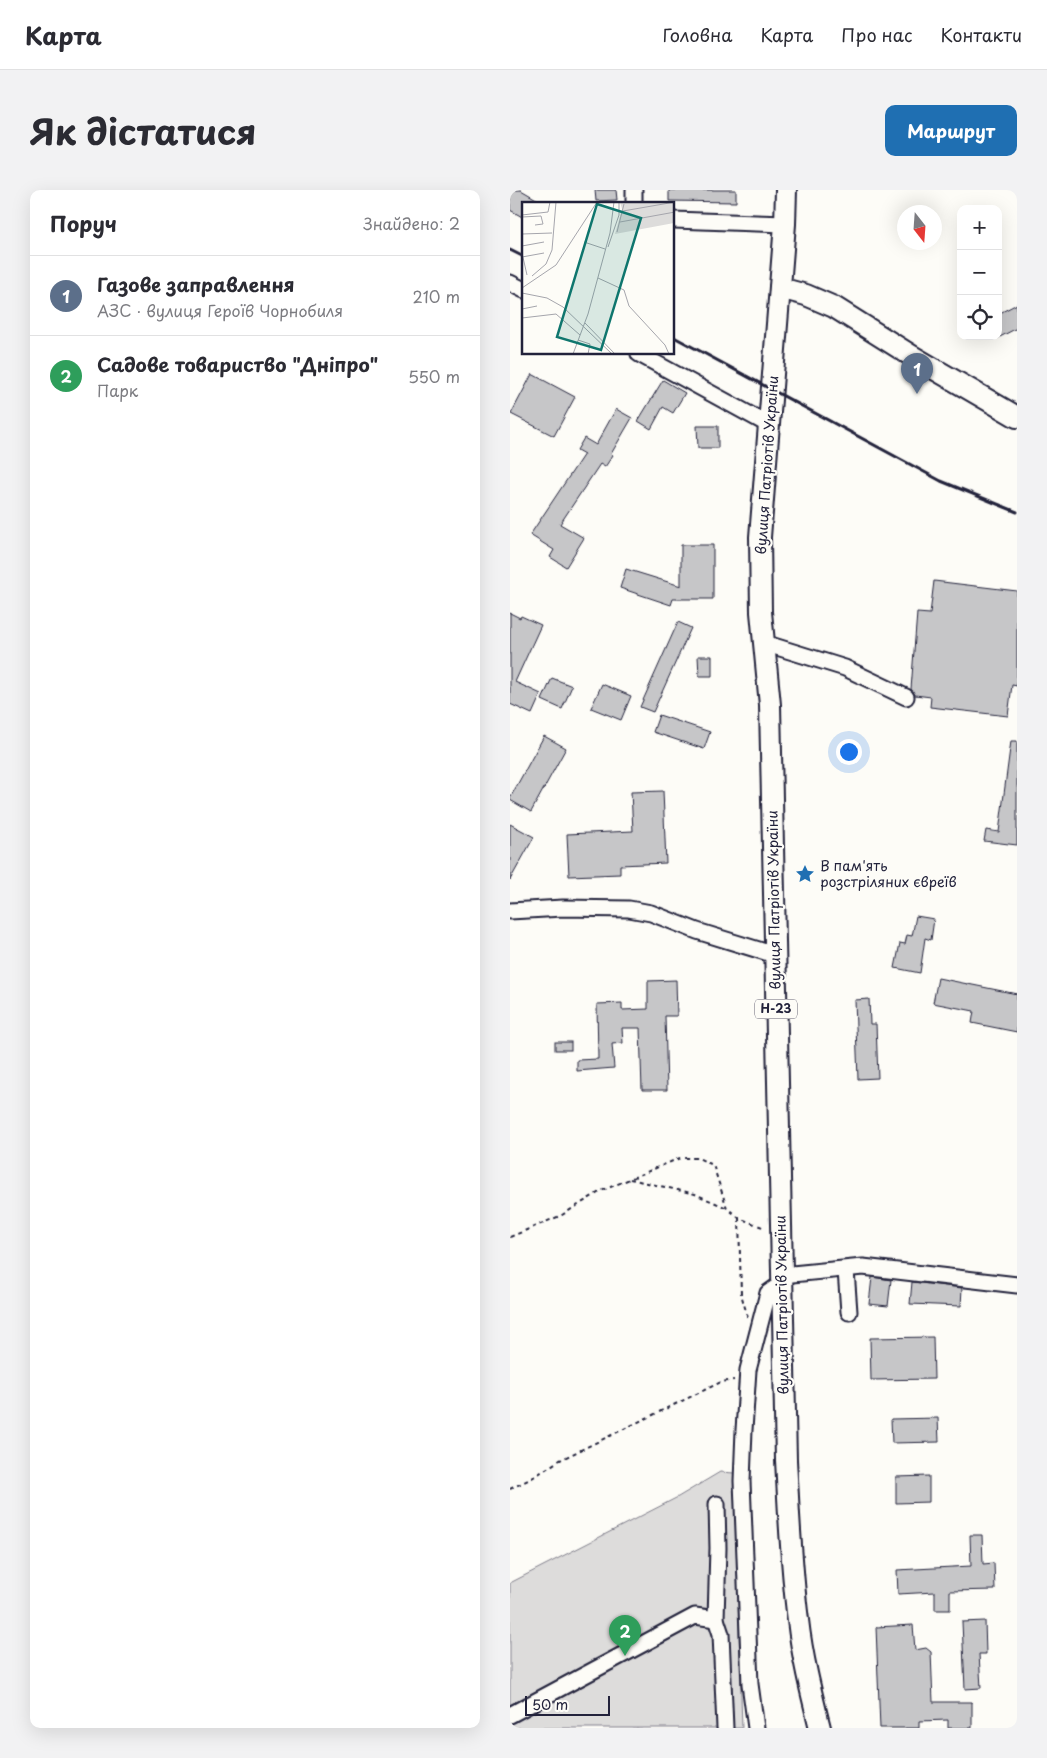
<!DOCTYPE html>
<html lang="uk">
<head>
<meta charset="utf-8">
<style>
	body { margin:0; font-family:"Playpen Sans",sans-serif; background:#f2f2f3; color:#2b2b33 }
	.controls { position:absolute; right:15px; top:15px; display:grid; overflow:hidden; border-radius:10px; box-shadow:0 5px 20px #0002 }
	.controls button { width:45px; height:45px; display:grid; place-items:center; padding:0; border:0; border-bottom:1px solid #e1e1e2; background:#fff; color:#2b2b33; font:25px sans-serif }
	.compass { position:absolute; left:387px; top:15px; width:45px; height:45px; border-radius:50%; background:#fff; box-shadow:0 5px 20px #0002; rotate:163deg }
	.scale { position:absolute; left:15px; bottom:12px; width:85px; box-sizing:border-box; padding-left:5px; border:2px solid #22223b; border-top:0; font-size:14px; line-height:18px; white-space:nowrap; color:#22223b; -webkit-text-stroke:4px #fdfcf7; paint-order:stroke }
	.you { position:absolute; left:338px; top:561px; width:18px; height:18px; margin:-12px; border:4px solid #fff; border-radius:50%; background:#1a73e8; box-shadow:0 0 0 8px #1a73e833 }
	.badge { display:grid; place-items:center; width:32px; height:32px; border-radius:50%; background:#1f6fb2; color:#fff; font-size:16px; font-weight:700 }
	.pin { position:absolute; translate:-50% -41px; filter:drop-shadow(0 1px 2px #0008) }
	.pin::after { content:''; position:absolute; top:26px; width:18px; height:15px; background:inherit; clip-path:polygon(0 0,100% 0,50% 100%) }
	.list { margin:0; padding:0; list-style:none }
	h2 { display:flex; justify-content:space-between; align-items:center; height:65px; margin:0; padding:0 20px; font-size:21px }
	h2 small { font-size:16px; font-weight:400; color:#7c7c81 }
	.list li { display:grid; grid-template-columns:32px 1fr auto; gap:15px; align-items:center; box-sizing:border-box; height:80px; padding:0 20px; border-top:1px solid #e1e1e2 }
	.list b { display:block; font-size:19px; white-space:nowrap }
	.list p { margin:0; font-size:16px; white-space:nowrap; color:#7c7c81 }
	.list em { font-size:16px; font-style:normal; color:#7c7c81 }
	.icon { flex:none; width:28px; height:28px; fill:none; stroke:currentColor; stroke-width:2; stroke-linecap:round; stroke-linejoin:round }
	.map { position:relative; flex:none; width:507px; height:1538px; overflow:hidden; border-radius:10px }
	header { display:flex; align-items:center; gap:30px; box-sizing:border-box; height:70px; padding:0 25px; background:#fff; border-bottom:1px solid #e1e1e2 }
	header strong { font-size:24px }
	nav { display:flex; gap:28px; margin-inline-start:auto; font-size:18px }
	.intro { display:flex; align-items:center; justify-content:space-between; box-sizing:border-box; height:120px; padding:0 30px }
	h1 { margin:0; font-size:35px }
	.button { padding:12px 22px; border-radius:10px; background:#1f6fb2; color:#fff; font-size:18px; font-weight:700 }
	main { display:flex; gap:30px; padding:0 30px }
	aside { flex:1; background:#fff; border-radius:10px; box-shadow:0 5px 20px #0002 }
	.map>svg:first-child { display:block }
	.green { fill:#dddcdb; stroke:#807f8b }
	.building { fill:#c6c6c8; stroke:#22223b }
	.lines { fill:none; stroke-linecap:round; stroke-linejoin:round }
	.minor-casing { stroke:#22223b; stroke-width:19 }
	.major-casing { stroke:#22223b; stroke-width:24 }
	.path { stroke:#22223b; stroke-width:2; stroke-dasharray:4 4; stroke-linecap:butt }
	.minor { stroke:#fdfcf7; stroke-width:15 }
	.major { stroke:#fdfcf7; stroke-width:20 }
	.rail { stroke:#22223b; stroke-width:3 }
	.labels { text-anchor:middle; stroke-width:4.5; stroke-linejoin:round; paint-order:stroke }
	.shield { fill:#fdfcf7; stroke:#646373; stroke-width:1 }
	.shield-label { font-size:12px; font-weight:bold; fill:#22223b }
	.street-label { font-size:14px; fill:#22223b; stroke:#fdfcf7 }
	.poi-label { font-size:14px; fill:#22223b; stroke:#fdfcf7; text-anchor:start }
	.inset-road { fill:none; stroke:#a5a5ac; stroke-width:1 }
	.view { fill:#0f766e; fill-opacity:0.15; stroke:#0f766e; stroke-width:2.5 }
	.inset-edge { fill:none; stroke:#22223b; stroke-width:2.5 }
</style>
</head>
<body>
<header>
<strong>Карта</strong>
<nav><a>Головна</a><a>Карта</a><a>Про нас</a><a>Контакти</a></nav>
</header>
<div class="intro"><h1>Як дістатися</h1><a class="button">Маршрут</a></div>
<main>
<aside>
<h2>Поруч<small>Знайдено: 2</small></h2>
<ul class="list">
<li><span class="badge" style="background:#5c6f8a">1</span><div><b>Газове заправлення</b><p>АЗС · вулиця Героїв Чорнобиля</p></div><em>210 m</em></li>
<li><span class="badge" style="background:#2e9e5b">2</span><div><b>Садове товариство &quot;Дніпро&quot;</b><p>Парк</p></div><em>550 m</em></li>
</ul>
</aside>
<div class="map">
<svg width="507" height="1538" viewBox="0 0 507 1538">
	<rect width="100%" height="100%" fill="#fdfcf7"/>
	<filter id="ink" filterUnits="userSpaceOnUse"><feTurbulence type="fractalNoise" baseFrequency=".02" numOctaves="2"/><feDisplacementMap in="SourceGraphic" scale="10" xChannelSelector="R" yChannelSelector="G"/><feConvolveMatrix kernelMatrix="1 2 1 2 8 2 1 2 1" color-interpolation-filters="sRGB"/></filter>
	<g filter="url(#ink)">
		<polygon class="green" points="210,1282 224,1283 232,1538 0,1538 0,1393 168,1307"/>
		<g class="building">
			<polygon points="0,0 11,0 35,14 14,14 14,28 0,20"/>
			<polygon points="85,0 106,0 107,10 86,11"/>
			<polygon points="159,0 226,0 226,12 159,11"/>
			<polygon points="507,114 507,138 488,148 488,124"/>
			<polygon points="22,184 65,207 44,246 1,224"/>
			<polygon points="153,190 175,203 163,223 153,217 141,239 128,231"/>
			<polygon points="106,219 122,228 101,264 103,265 95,277 90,274 50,334 74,348 56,377 40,367 44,360 20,345 74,264 67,260 74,248 86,255"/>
			<polygon points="187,236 208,236 208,258 188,258"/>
			<polygon points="171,355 203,355 203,409 163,409 161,415 110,398 116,379 171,396"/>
			<polygon points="424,391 507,401 507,496 502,495 498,526 420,517 421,507 405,505 401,499 407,423 420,424"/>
			<polygon points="0,423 10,428 11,426 31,435 5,492 31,504 22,524 0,514"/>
			<polygon points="168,432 181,438 143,522 130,517"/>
			<polygon points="188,466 202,466 202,486 189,486"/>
			<polygon points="42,488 62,496 52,519 32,510"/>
			<polygon points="92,494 121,506 111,530 81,518"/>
			<polygon points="149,525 200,542 194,559 143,542"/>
			<polygon points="34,546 56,558 21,622 0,610 0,608"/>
			<polygon points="501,551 507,551 507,655 474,651 476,640 489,642"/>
			<polygon points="153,601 156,673 110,675 110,684 59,686 57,644 123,641 121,602"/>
			<polygon points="0,634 24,647 0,690"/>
			<polygon points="406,726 424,729 421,750 415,748 410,783 385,778 390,753 395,754 397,745 402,746"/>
			<polygon points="428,788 507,804 507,842 462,833 464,821 423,813"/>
			<polygon points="166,790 167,826 155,826 157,900 132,900 130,838 112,838 113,853 102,854 104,878 67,881 67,870 88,869 87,814 112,813 112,820 138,819 138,791"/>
			<polygon points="359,809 360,834 366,834 368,888 348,889 345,810"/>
			<rect x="45" y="852" width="16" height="8"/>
			<polygon points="362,1087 381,1090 378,1116 359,1114"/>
			<polygon points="402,1092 452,1098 451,1116 400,1114"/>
			<polygon points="423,1147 424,1189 361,1190 360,1148"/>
			<polygon points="428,1228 429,1252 382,1253 381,1229"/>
			<polygon points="419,1286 419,1312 386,1313 386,1287"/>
			<polygon points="460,1345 472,1345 473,1374 484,1373 485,1400 440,1401 440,1420 425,1420 425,1402 388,1404 387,1380 461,1376"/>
			<polygon points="475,1431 476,1464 469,1464 471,1498 455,1499 452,1432"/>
			<polygon points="403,1435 405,1460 416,1458 421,1462 423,1512 462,1512 462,1538 438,1538 438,1530 409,1531 409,1538 370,1538 366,1437"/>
		</g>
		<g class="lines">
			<g class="minor-casing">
				<g id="minor">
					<polyline points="124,14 124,0"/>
					<polyline points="164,30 275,34"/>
					<polyline points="0,93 14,100"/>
					<polyline points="129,164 259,235"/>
					<polyline points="254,453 335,478 396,507"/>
					<polyline points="0,721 53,718 119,719 141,723 187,741 265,765"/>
					<polyline points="336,1080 339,1122"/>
					<polyline points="272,1085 353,1077 507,1095"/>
					<polyline points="207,1314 208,1358 206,1429 211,1444 215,1538"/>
					<polyline points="0,1525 185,1426 206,1429"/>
					<polyline points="246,1538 240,1494 232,1291 234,1240 238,1180 258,1103 272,1093"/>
				</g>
			</g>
			<g class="major-casing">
				<g id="major">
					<path d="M276,0l-1,34 -25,313 1,75 9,93 16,755c3,54 5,107 12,160 4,36 13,72 22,108"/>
					<polyline points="270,98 296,105 324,117 402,166 507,227"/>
				</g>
			</g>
			<g class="path">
				<polyline points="120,989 185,1004 217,1018"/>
				<polyline points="229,1028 231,1104 238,1128"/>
				<polyline points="0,1047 52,1025 91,1001 170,968 188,968 203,975 217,1018 229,1028 255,1038"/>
				<polyline points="0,1299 22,1288 50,1270 211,1192 224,1190"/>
			</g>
			<use href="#minor" class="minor"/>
			<use href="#major" class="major"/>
			<g class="rail">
				<polyline points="0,60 14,67"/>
				<polyline points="164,147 431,291 507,322"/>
			</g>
		</g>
	</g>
	<defs>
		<g id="sight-bare" transform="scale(1.5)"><path d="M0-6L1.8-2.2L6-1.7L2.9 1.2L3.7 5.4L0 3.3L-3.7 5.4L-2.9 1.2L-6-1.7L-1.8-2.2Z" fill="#1f6fb2" stroke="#fdfcf7" stroke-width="2.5" paint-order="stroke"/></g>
	</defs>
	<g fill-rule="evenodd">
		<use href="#sight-bare" x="295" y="684"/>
	</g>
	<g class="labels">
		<rect class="shield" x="245" y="809.5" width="42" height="19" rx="4"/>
		<g class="shield-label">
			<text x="266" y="823">Н-23</text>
		</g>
		<g class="street-label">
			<text transform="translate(257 275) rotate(-86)" y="5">вулиця Патріотів України</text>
			<text transform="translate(264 710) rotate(-91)" y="5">вулиця Патріотів України</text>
			<text transform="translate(272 1115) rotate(-91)" y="5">вулиця Патріотів України</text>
		</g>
		<g class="poi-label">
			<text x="310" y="681">В пам'ять<tspan x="310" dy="16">розстріляних євреїв</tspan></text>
		</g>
	</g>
	<g transform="translate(12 12)">
		<rect width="152" height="152" fill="#fdfcf7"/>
		<path d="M98,0h54v21l-59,11 7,-25z" fill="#dddcdb"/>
		<path class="inset-road" d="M101,9l52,-9M0,13l26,-3 2,-10M0,15l19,-1 2,8 -8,1M98,20l55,-10M95,30l7,-28M0,32l30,-1M62,40l21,7M0,44l22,-4M86,45l11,-32v-13M0,51l5,22M0,55l22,-4M10,74l14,-12 6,-14 4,-48M76,76l26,12 5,16 36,39 4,9M0,86l34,-23 41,-63M0,91l25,5 16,9 49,47M0,107l15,-3M0,116l34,-4 24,21M63,121l30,31M56,138l12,4 -2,10M51,152l15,-40 22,-81 4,-31"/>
		<path class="view" d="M75,2l44,14 -40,132 -44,-13z"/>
		<rect width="152" height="152" class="inset-edge"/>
	</g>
</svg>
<div class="controls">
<button>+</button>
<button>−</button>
<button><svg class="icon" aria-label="locate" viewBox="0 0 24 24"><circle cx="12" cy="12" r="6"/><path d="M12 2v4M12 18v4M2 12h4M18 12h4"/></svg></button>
</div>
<svg class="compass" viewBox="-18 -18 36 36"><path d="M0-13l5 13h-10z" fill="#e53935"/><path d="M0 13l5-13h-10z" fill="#7c7c81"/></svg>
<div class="scale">50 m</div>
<div class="you"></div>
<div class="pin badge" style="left:407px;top:204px;background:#5c6f8a">1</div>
<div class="pin badge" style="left:115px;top:1466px;background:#2e9e5b">2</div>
</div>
</main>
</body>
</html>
